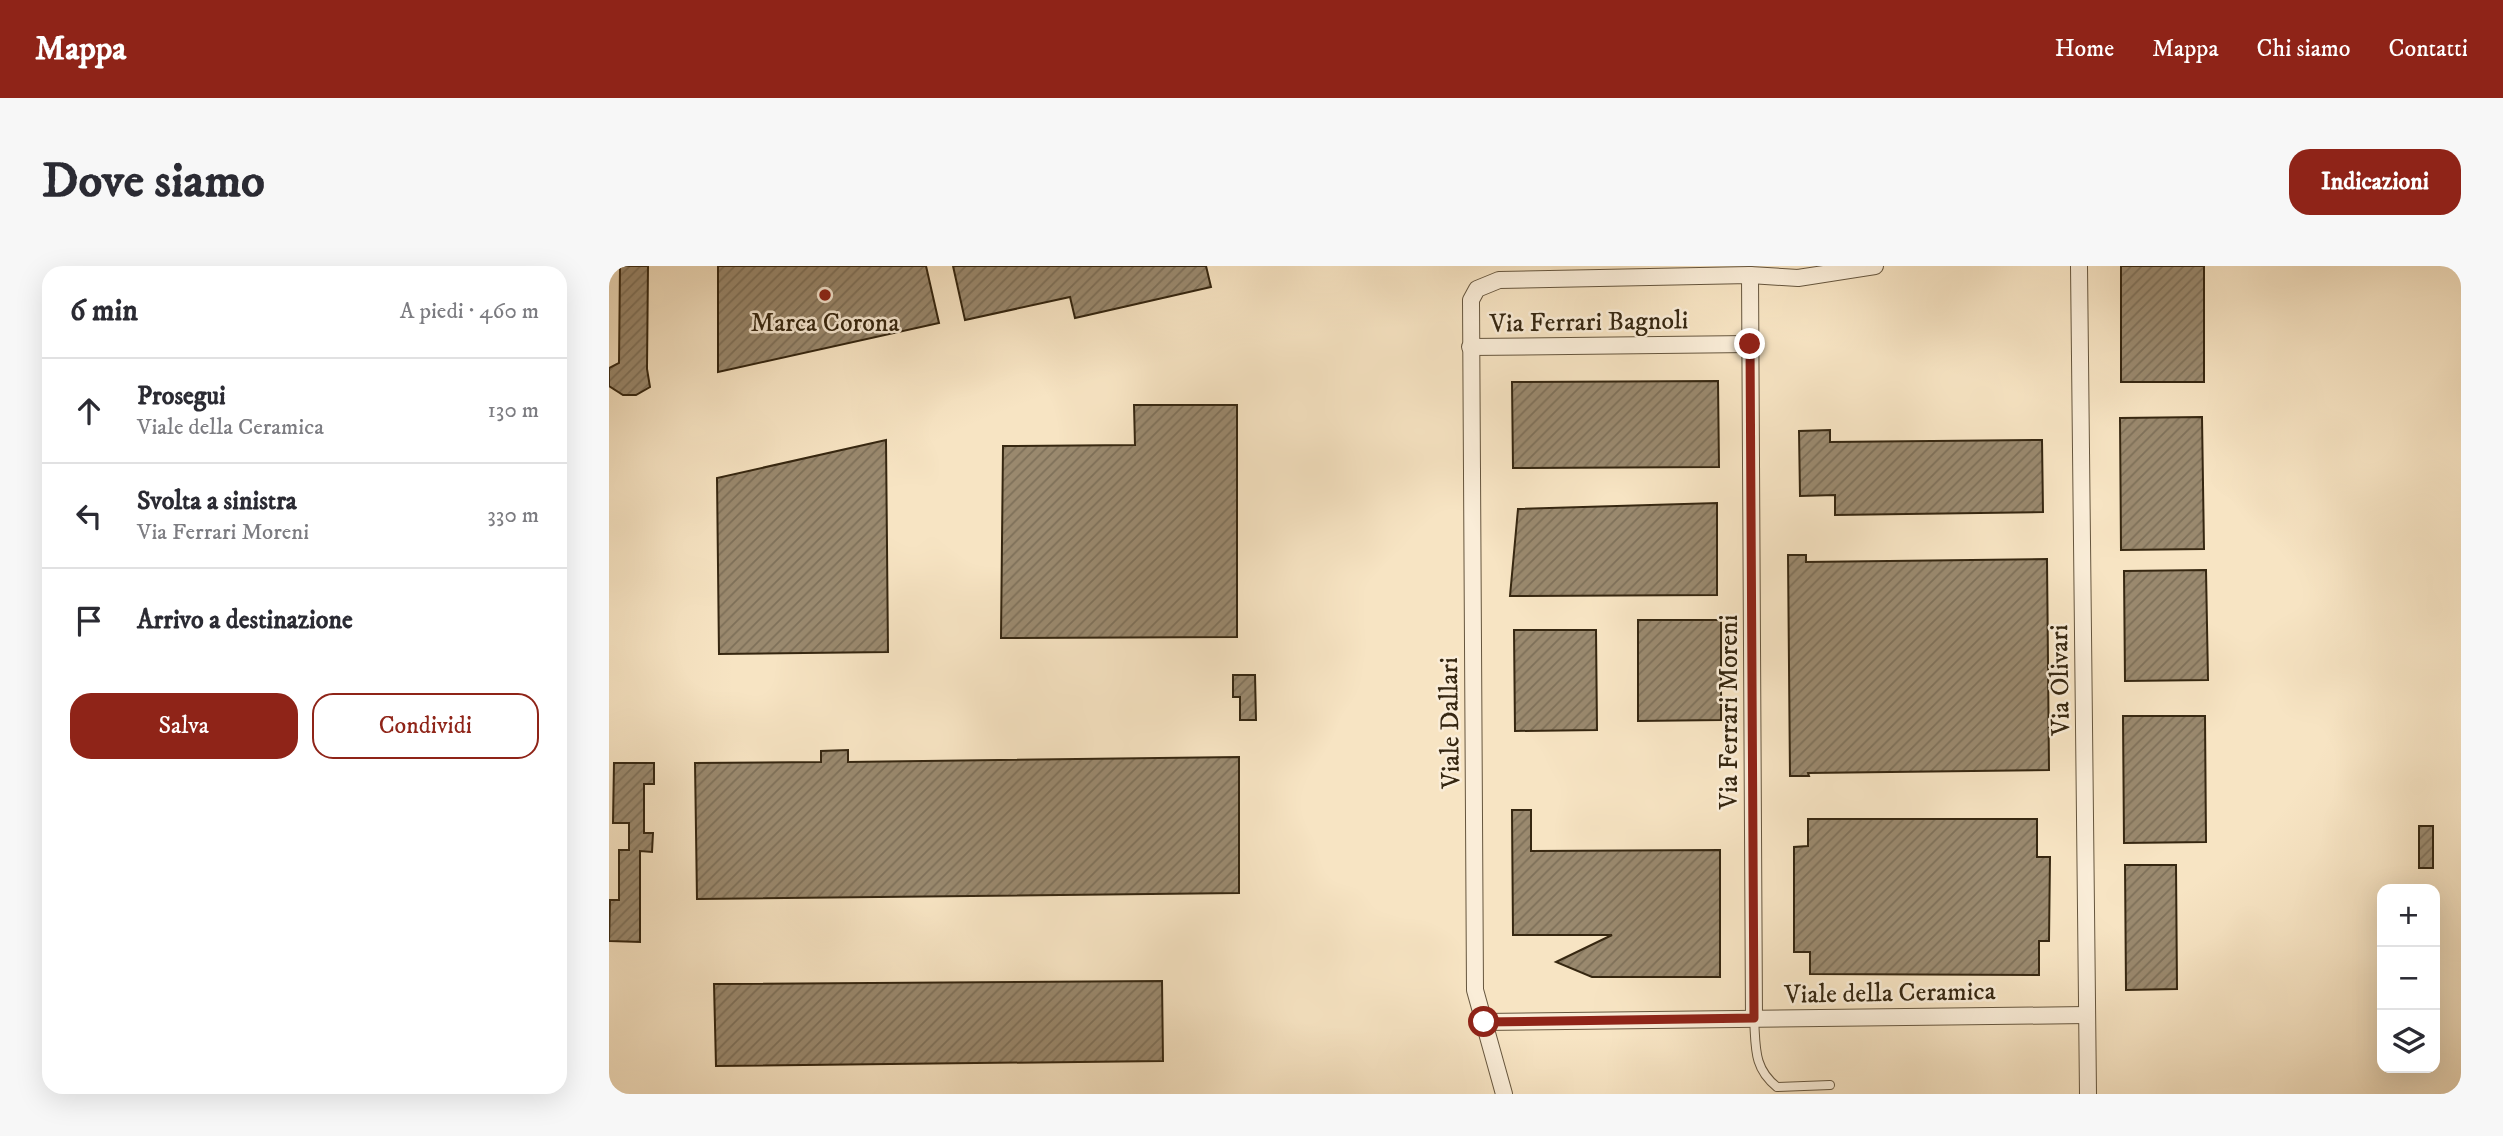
<!DOCTYPE html>
<html lang="it">
<head>
<meta charset="utf-8">
<style>
	body { margin:0; font-family:"IM FELL DW Pica",serif; background:#f7f7f7; color:#2b2b33 }
	.controls { position:absolute; right:21px; bottom:21px; display:grid; overflow:hidden; border-radius:14px; box-shadow:0 7px 28px #0002 }
	.controls button { width:63px; height:63px; display:grid; place-items:center; padding:0; border:0; border-bottom:2px solid #e1e1e2; background:#fff; color:#2b2b33; font:35px sans-serif }
	.stop { position:absolute; width:21px; height:21px; margin:-16px; border:5px solid #8f2418; border-radius:50%; background:#fff }
	.stop.end { background:#8f2418; border-color:#fff; box-shadow:0 2px 7px #0008 }
	.list { margin:0; padding:0; list-style:none }
	h2 { display:flex; justify-content:space-between; align-items:center; height:91px; margin:0; padding:0 28px; font-size:30px }
	h2 small { font-size:23px; font-weight:400; color:#7c7c81 }
	.list li { display:grid; grid-template-columns:46px 1fr auto; gap:21px; align-items:center; box-sizing:border-box; height:105px; padding:0 28px; border-top:2px solid #e1e1e2 }
	.list b { display:block; font-size:26px; white-space:nowrap }
	.list p { margin:0; font-size:23px; white-space:nowrap; color:#7c7c81 }
	.list em { font-size:23px; font-style:normal; color:#7c7c81 }
	.actions { display:flex; gap:14px; padding:21px 28px }
	.actions a { flex:1; padding:16px 0; border:2px solid #8f2418; border-radius:21px; text-align:center; font-size:24px; color:#8f2418 }
	.actions .main { background:#8f2418; color:#fff }
	.icon { flex:none; width:38px; height:38px; fill:none; stroke:currentColor; stroke-width:2; stroke-linecap:round; stroke-linejoin:round }
	.map { position:relative; flex:none; width:1852px; height:828px; overflow:hidden; border-radius:21px }
	header { display:flex; align-items:center; gap:42px; box-sizing:border-box; height:98px; padding:0 35px; background:#8f2418; color:#fff }
	header strong { font-size:33px }
	nav { display:flex; gap:38px; margin-inline-start:auto; font-size:24px }
	.intro { display:flex; align-items:center; justify-content:space-between; box-sizing:border-box; height:168px; padding:0 42px }
	h1 { margin:0; font-size:49px }
	.button { padding:18px 32px; border-radius:21px; background:#8f2418; color:#fff; font-size:24px; font-weight:700 }
	main { display:flex; gap:42px; padding:0 42px }
	aside { flex:1; background:#fff; border-radius:21px; box-shadow:0 7px 28px #0002 }
	.map>svg:first-child { display:block }
	.building { fill:url(#building-hatch); stroke:#362711; stroke-width:2 }
	.lines { fill:none; stroke-linecap:round; stroke-linejoin:round }
	.lane-casing { stroke:#66563e; stroke-width:10 }
	.street-casing { stroke:#66563e; stroke-width:18 }
	.lane { stroke:#faedd8; stroke-width:8 }
	.street { stroke:#faedd8; stroke-width:16 }
	.route { stroke:#8f2418; stroke-width:9 }
	.poi-dot { fill:#8f2418; stroke:#faedd8; stroke-width:2.5 }
	.labels { text-anchor:middle; stroke-width:5; stroke-linejoin:round; paint-order:stroke }
	.street-label { font-size:26px; fill:#362711; stroke:#faedd8 }
	.poi-label { font-size:26px; fill:#362711; stroke:#faedd8 }
</style>
</head>
<body>
<header>
<strong>Mappa</strong>
<nav><a>Home</a><a>Mappa</a><a>Chi siamo</a><a>Contatti</a></nav>
</header>
<div class="intro"><h1>Dove siamo</h1><a class="button">Indicazioni</a></div>
<main>
<aside>
<h2>6 min<small>A piedi · 460 m</small></h2>
<ul class="list">
<li><svg class="icon" aria-label="ahead" viewBox="0 0 24 24"><path d="M12 20V5M6 11l6-6 6 6"/></svg><div><b>Prosegui</b><p>Viale della Ceramica</p></div><em>130 m</em></li>
<li><svg class="icon" aria-label="left" viewBox="0 0 24 24"><path d="M17 20v-9H6M10 6l-5 5 5 5"/></svg><div><b>Svolta a sinistra</b><p>Via Ferrari Moreni</p></div><em>330 m</em></li>
<li><svg class="icon" aria-label="arrive" viewBox="0 0 24 24"><path d="M6 21V4h12l-3 4 3 4H6"/></svg><div><b>Arrivo a destinazione</b></div></li>
</ul>
<div class="actions"><a class="main">Salva</a><a>Condividi</a></div>
</aside>
<div class="map">
<svg width="1852" height="828" viewBox="0 0 1852 828">
	<defs>
		<pattern id="building-hatch" width="6" height="6" patternUnits="userSpaceOnUse" patternTransform="scale(1.75)"><rect width="6" height="6" fill="#9a896e"/><path d="M-1 1l2-2M0 6l6-6M5 7l2-2" fill="none" stroke="#7e7059"/></pattern>
	</defs>
	<rect width="100%" height="100%" fill="#f7e4c3"/>
	<filter id="stains"><feTurbulence type="fractalNoise" baseFrequency=".00286" numOctaves="4"/><feColorMatrix values="0 0 0 0 .2 0 0 0 0 .09 0 0 0 0 .02 0 0 0 .5 -.17"/></filter>
	<radialGradient id="worn" r=".72"><stop offset=".6" stop-color="#630" stop-opacity="0"/><stop offset="1" stop-color="#630" stop-opacity=".3"/></radialGradient>
	<g class="building">
		<polygon points="11,0 39,0 38,103 41,121 27,129 14,129 0,120 0,102 10,97"/>
		<polygon points="109,0 317,0 330,57 109,106"/>
		<polygon points="344,0 597,0 602,21 466,52 461,31 356,54"/>
		<rect x="1512" y="0" width="83" height="116"/>
		<polygon points="1109,115 1110,201 904,202 903,116"/>
		<polygon points="525,139 628,139 628,371 392,372 394,180 526,179"/>
		<polygon points="1593,151 1595,283 1512,284 1511,152"/>
		<polygon points="1221,164 1221,176 1433,174 1434,246 1226,249 1226,229 1191,230 1190,165"/>
		<polygon points="277,174 279,386 110,388 108,212"/>
		<polygon points="1108,237 1108,329 901,330 909,243"/>
		<polygon points="1179,289 1197,289 1197,296 1438,293 1440,504 1199,507 1200,510 1181,510"/>
		<polygon points="1597,304 1599,414 1516,415 1515,305"/>
		<polygon points="1029,354 1112,354 1112,454 1029,455"/>
		<polygon points="905,364 987,364 988,464 906,465"/>
		<polygon points="624,409 646,409 647,454 631,454 631,431 624,431"/>
		<polygon points="1514,450 1596,450 1597,576 1515,577"/>
		<polygon points="239,484 239,496 630,491 630,627 88,633 86,497 212,496 212,485"/>
		<polygon points="5,497 45,497 45,518 35,518 35,567 44,567 43,586 31,585 31,676 0,675 1,634 10,634 10,584 20,584 20,557 4,557"/>
		<polygon points="903,544 922,544 922,585 1111,584 1111,711 983,711 947,696 1003,669 904,669"/>
		<polygon points="1199,553 1428,553 1428,591 1441,591 1440,675 1430,675 1430,709 1201,708 1201,686 1185,686 1185,581 1199,580"/>
		<rect x="1810" y="560" width="14" height="42"/>
		<polygon points="1516,599 1567,599 1568,723 1517,724"/>
		<polygon points="553,715 554,795 107,800 105,718"/>
	</g>
	<g class="lines">
		<g class="lane-casing">
			<path id="lane" d="M1145,752c2,29 -1,50 23,69l53,-2"/>
		</g>
		<g class="street-casing">
			<g id="street">
				<polyline points="1470,0 1479,828"/>
				<polyline points="1141,9 1145,752"/>
				<polyline points="861,81 1141,78"/>
				<polyline points="875,756 1478,749"/>
				<polyline points="895,828 866,724 862,34 868,23 890,14 1141,9 1189,12 1266,0"/>
			</g>
		</g>
		<use href="#lane" class="lane"/>
		<use href="#street" class="street"/>
	</g>
	<g class="lines">
		<polyline class="route" points="875,756 1145,752 1141,78"/>
	</g>
	<circle class="poi-dot" cx="216" cy="29" r="7"/>
	<g class="labels">
		<g class="street-label">
			<text transform="translate(980 55) rotate(-1)" y="9">Via Ferrari Bagnoli</text>
			<text transform="translate(1450 414) rotate(-91)" y="9">Via Olivari</text>
			<text transform="translate(1119 446) rotate(-90)" y="9">Via Ferrari Moreni</text>
			<text transform="translate(840 457) rotate(-91)" y="9">Viale Dallari</text>
			<text transform="translate(1281 726) rotate(-1)" y="9">Viale della Ceramica</text>
		</g>
		<g class="poi-label">
			<text x="216" y="65">Marca Corona</text>
		</g>
	</g>
	<rect width="100%" height="100%" filter="url(#stains)"/>
	<rect width="100%" height="100%" fill="url(#worn)"/>
</svg>
<div class="controls">
<button>+</button>
<button>−</button>
<button><svg class="icon" aria-label="layers" viewBox="0 0 24 24"><path d="M12 4l9 5-9 5-9-5zM3 14l9 5 9-5"/></svg></button>
</div>
<div class="stop" style="left:875px;top:756px"></div>
<div class="stop end" style="left:1141px;top:78px"></div>
</div>
</main>
</body>
</html>
